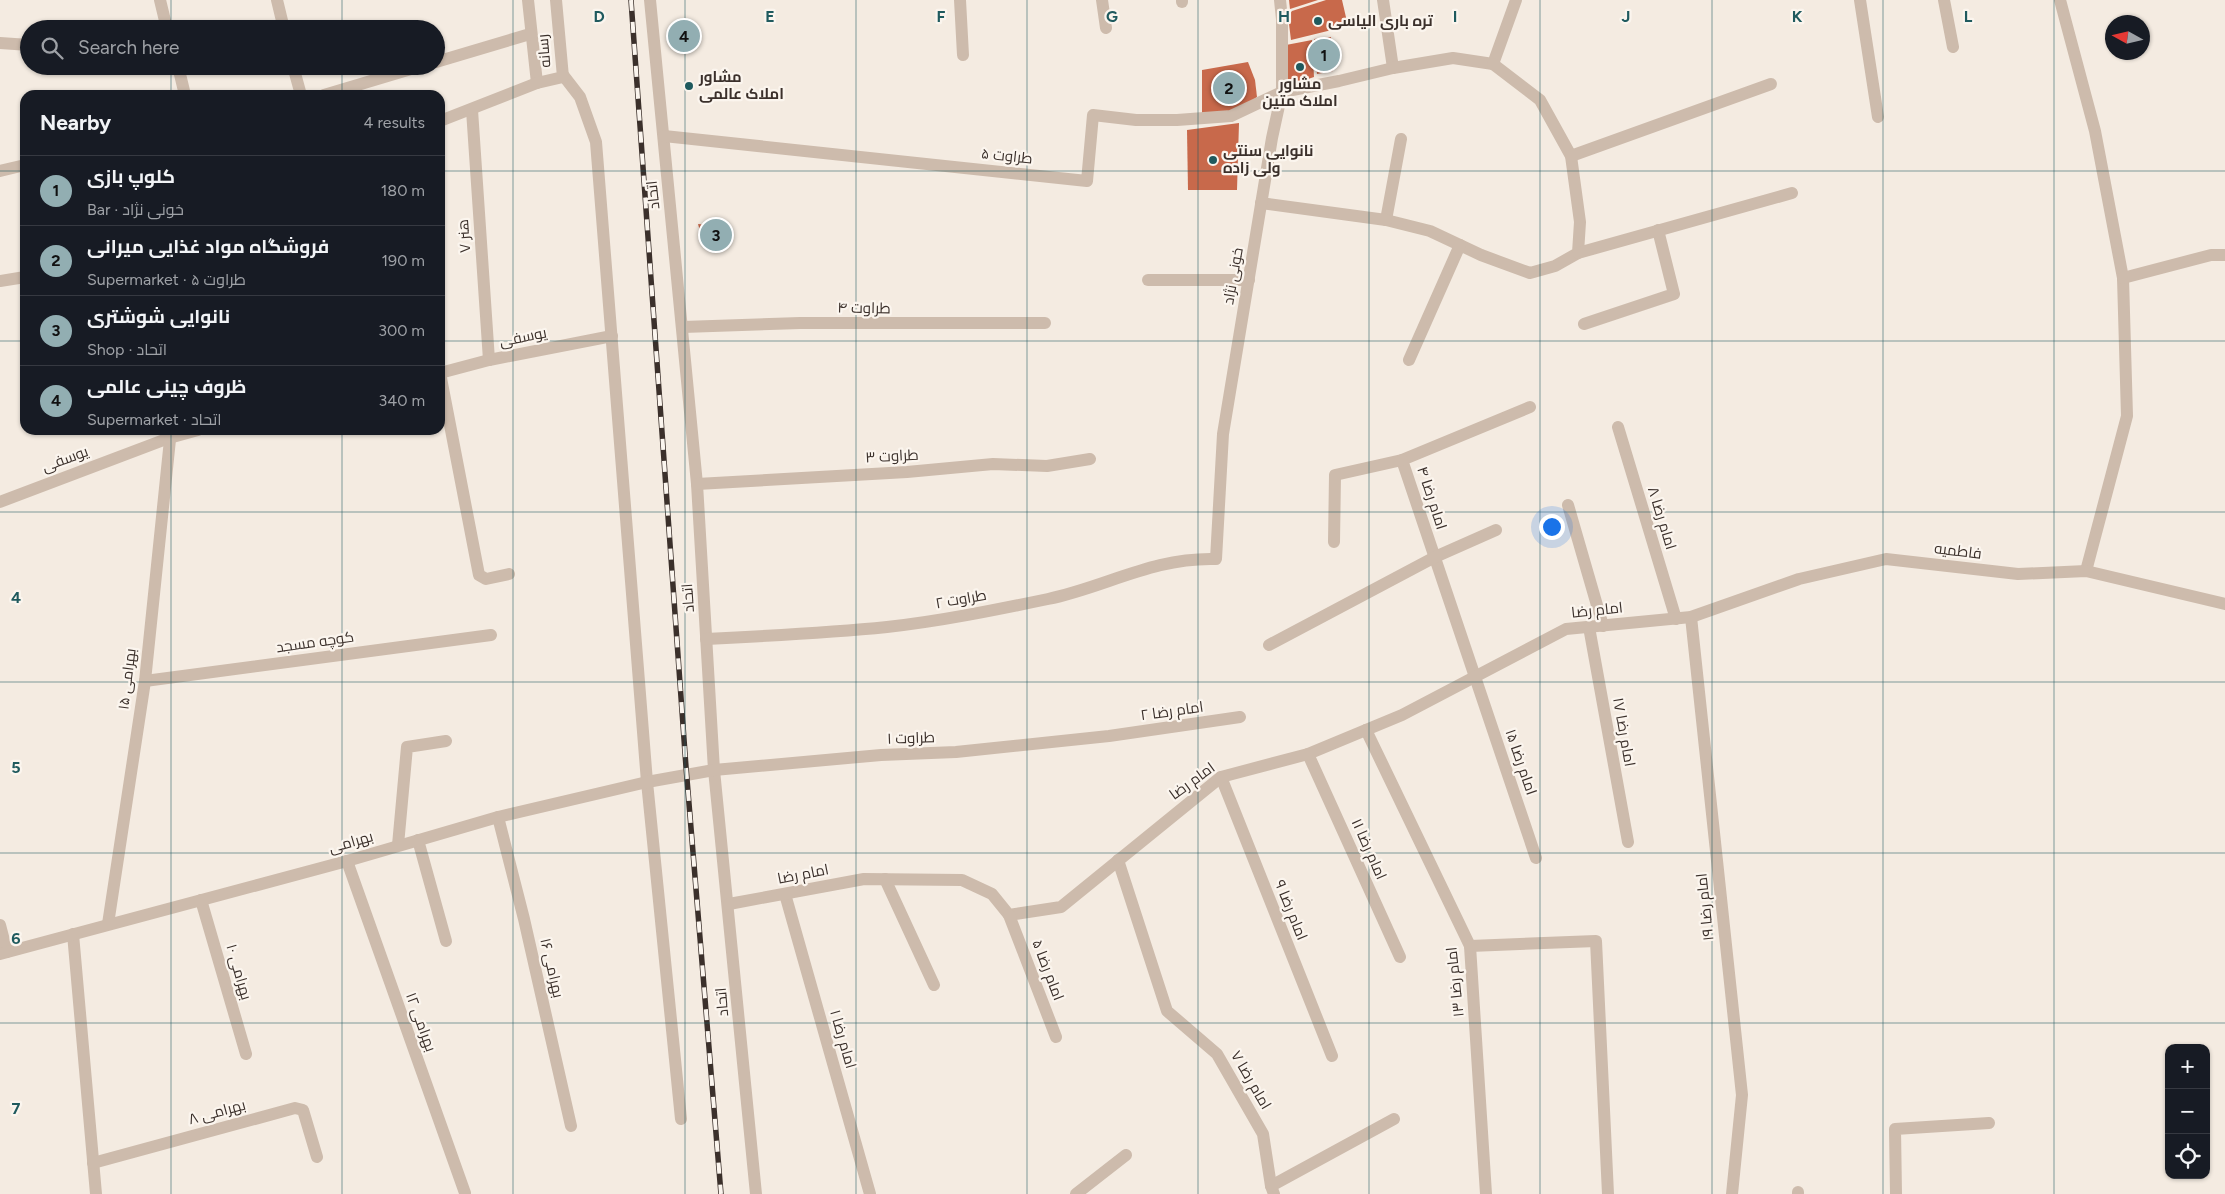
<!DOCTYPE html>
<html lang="en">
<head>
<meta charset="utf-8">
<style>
	body { margin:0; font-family:Figtree,Cairo,sans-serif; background:#242831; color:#f1f3f6 }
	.controls { position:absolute; right:15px; bottom:15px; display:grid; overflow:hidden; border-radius:10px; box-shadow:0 1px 4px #0004 }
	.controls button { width:45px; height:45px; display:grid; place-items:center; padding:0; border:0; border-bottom:1px solid #363941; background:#171b24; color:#f1f3f6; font:25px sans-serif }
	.compass { position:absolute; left:2105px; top:15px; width:45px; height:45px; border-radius:50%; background:#171b24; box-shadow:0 1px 4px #0004; rotate:278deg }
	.you { position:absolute; left:1551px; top:526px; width:18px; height:18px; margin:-12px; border:4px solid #fff; border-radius:50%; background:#1a73e8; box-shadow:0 0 0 8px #1a73e833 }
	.badge { display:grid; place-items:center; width:32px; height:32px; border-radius:50%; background:#92aeb2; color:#111; font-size:16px; font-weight:700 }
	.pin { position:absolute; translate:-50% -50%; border:2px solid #fff; box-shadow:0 1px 5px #0006 }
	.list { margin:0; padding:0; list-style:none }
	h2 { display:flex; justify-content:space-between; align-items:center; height:65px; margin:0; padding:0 20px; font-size:21px }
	h2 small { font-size:16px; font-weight:400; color:#9ea1a6 }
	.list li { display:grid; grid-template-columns:32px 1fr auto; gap:15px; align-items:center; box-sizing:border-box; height:70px; padding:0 20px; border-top:1px solid #363941 }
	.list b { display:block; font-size:19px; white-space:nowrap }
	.list p { margin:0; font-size:16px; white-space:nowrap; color:#9ea1a6 }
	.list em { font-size:16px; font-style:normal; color:#9ea1a6 }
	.icon { flex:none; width:28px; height:28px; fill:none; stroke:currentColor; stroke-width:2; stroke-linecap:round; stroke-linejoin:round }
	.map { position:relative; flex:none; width:2225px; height:1194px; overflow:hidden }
	.search { position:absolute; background:#171b24; box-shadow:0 1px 4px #0004; left:20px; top:20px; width:425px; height:55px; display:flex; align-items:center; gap:12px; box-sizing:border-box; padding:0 18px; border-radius:28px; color:#9ea1a6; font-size:19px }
	.panel { position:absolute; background:#171b24; box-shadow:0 1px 4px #0004; left:20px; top:90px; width:425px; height:345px; border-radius:15px }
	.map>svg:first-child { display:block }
	.building { fill:#c8694b }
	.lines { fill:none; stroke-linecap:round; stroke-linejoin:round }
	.minor { stroke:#cdbbac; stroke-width:12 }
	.rail-casing { stroke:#3b302b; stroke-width:5.5 }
	.rail { stroke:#fbf5ee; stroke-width:4; stroke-dasharray:11; stroke-linecap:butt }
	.grid { fill:none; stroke:#1f5a5e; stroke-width:1; stroke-opacity:0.55 }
	.poi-dot { fill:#1f5a5e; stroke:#fbf5ee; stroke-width:2 }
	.labels { text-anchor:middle; stroke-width:4.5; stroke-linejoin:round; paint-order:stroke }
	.poi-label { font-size:15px; font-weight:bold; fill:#3b302b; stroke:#fbf5ee; text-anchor:start }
	.street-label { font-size:15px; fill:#3b302b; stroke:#fbf5ee }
	.grid-label { font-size:16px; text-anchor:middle; font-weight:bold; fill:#1f5a5e; stroke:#fbf5ee; stroke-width:4.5; stroke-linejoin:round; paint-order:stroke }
</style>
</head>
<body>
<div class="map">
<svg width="2225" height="1194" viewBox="0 0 2225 1194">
	<rect width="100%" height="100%" fill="#f4ebe1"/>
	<g class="building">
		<polygon points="1289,0 1318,0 1290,9"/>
		<polygon points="1326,0 1342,0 1348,26 1291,40 1288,16 1292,11"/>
		<polygon points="1331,37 1333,71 1317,74 1314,39"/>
		<polygon points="1312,40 1314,77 1287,86 1286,45"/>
		<polygon points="1248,62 1255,80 1257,97 1231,116 1202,118 1202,70"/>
		<polygon points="1239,123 1237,190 1188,190 1187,130"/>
		<polygon points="698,224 728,227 732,243 704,245"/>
	</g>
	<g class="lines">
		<g class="minor">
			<polyline points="160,0 167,29"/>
			<polyline points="277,0 284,29"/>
			<polyline points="528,0 537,83"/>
			<polyline points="650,0 697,484 714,770 756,1194"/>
			<polyline points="960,0 963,55"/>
			<polyline points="1102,0 1106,28"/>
			<polyline points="1182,0 1182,2"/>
			<polyline points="1383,0 1393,68"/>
			<polyline points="1860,0 1878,117"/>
			<polyline points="1944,0 1953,47"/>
			<polyline points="2060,0 2095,131 2123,278 2127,416 2086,571"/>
			<polyline points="0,43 29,45"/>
			<polyline points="436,62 530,34"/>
			<polyline points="178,66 185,95"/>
			<polyline points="293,66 301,95"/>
			<polyline points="563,75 580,97 596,142 647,782 681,1119"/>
			<polyline points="324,95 421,66"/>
			<polyline points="472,110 489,360"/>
			<polyline points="440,121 537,83 563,77 556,0"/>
			<polyline points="664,136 1087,181 1093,115 1136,120 1177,120 1231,116 1282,92 1339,81 1393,68 1453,58 1493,64 1516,0"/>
			<polyline points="1401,139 1386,220 1430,231 1481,255 1530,273 1555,266 1578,253 1580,222 1571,156 1540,100 1493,64"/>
			<polyline points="1571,156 1771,84"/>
			<polyline points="0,171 25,165"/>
			<polyline points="1261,203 1386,220"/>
			<polyline points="1578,253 1792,193"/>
			<polyline points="2123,278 2211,255 2225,255"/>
			<polyline points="1148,280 1249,280"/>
			<polyline points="0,281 25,277"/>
			<polyline points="1584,324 1674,294 1658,230"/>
			<polyline points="683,327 800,323 1045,323"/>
			<polyline points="1409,360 1460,245"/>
			<polyline points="440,373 479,575 486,579 509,574"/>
			<polyline points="440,373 489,360 612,336"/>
			<polyline points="1530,407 1402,460 1536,858"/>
			<polyline points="1618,427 1676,619"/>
			<polyline points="697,484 907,472 993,464 1047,466 1090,459"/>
			<polyline points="0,502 169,438 198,430"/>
			<polyline points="1568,505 1603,626"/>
			<polyline points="1334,542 1335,475 1402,460"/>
			<polyline points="1691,617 1742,1095 1732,1194"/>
			<polyline points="1589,627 1628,842"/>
			<path d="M706,639c61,-3 121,-6 181,-12 54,-6 108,-17 161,-28 58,-12 105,-42 168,-40l7,-125 49,-296 10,-46v-73l-2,-19"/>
			<polyline points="1269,645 1435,557 1496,530"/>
			<polyline points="145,681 491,635"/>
			<polyline points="1366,730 1470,946 1486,1194"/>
			<polyline points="1308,754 1400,957"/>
			<polyline points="1221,777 1332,1056"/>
			<polyline points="498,817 524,919 571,1126"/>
			<polyline points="418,840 446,941"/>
			<polyline points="398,845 407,747 446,741"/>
			<polyline points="1118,860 1167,1011 1217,1054 1263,1134 1271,1186 1274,1194"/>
			<polyline points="347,861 465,1193"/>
			<polyline points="885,879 934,985"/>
			<polyline points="785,894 870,1194"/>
			<polyline points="201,900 246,1054"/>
			<polyline points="729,904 864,879 962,880 992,894 1009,915 1061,907 1221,777 1308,754 1402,715 1566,629 1691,617 1799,579 1886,559 2018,574 2086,571 2225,604"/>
			<polyline points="1009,915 1056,1037"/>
			<polyline points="108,924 145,681 171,430"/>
			<polyline points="0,925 7,952"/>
			<polyline points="73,934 96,1194"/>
			<polyline points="1470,946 1596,941 1608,1194"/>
			<polyline points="0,954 347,861 498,817 647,782 714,770 881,755 956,752 1109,736 1240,717"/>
			<polyline points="93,1163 295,1108 303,1110 317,1157"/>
			<polyline points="1271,1186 1394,1119"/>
			<polyline points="1798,1192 1798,1194"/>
			<polyline points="1076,1194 1126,1155"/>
			<polyline points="1896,1194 1895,1129 1989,1123"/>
		</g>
		<g class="rail-casing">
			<polyline id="rail" points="631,0 686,767 721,1194"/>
		</g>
		<use href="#rail" class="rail"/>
	</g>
	<path class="grid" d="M171,0v29M342,0v29M513,0v1194M685,0v1194M856,0v1194M1027,0v1194M1198,0v1194M1369,0v1194M1540,0v1194M1712,0v1194M1883,0v1194M2054,0v1194M171,66v29M342,66v29M0,171h25M440,171h1785M0,341h25M440,341h1785M171,430v764M342,430v764M0,512h2225M0,682h2225M0,853h2225M0,1023h2225"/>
	<g class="poi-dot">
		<circle cx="1318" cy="21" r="5"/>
		<circle cx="1300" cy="67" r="5"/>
		<circle cx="689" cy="86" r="5"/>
		<circle cx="1213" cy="160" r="5"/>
	</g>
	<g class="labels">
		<g class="poi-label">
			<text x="1328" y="26">تره باری الیاسی</text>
			<text x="699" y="82">مشاور<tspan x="699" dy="17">املاک عالمی</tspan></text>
			<text x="1300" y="89" text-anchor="middle">مشاور<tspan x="1300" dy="17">املاک متین</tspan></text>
			<text x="1223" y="156">نانوایی سنتی<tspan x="1223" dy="17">ولی زاده</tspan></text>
		</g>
		<g class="street-label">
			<text transform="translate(544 51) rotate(-95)" y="5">رسانه</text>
			<text transform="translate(1007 156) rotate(6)" y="5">طراوت ۵</text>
			<text transform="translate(653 195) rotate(-96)" y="5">اتحاد</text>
			<text transform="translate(464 236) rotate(-94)" y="5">هنر ۷</text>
			<text transform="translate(1233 276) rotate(-80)" y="5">خونی نژاد</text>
			<text transform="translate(864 308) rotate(1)" y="5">طراوت ۴</text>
			<text transform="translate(523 337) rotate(-11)" y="5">یوسفی</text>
			<text transform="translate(892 456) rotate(-3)" y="5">طراوت ۳</text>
			<text transform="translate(65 459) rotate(-20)" y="5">یوسفی</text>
			<text transform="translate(1432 498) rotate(72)" y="5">امام رضا ۴</text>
			<text transform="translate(1662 518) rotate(73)" y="5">امام رضا ۸</text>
			<text transform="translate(1958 551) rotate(7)" y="5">فاطمیه</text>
			<text transform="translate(688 598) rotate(-94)" y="5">اتحاد</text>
			<text transform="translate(961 599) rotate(-10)" y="5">طراوت ۲</text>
			<text transform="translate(1597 610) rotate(-6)" y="5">امام رضا</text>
			<text transform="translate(315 642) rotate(-8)" y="5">کوچه مسجد</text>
			<text transform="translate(127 679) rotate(-83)" y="5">بهرامی ۱۵</text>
			<text transform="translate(1172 711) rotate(-8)" y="5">امام رضا ۲</text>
			<text transform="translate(1624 732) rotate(80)" y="5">امام رضا ۱۷</text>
			<text transform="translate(911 738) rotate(-2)" y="5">طراوت ۱</text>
			<text transform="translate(1521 762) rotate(71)" y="5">امام رضا ۱۵</text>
			<text transform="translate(1192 781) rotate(-36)" y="5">امام رضا</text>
			<text transform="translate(351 842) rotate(-16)" y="5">بهرامی</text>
			<text transform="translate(1369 849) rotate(66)" y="5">امام رضا ۱۱</text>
			<text transform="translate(803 874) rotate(-11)" y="5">امام رضا</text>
			<text transform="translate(1705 907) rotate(-96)" y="5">امام رضا ۱۹</text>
			<text transform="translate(1291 910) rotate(68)" y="5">امام رضا ۹</text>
			<text transform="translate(552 968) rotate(77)" y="5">بهرامی ۱۶</text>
			<text transform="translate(1048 970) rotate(69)" y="5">امام رضا ۵</text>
			<text transform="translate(239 972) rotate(74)" y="5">بهرامی ۱۰</text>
			<text transform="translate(1455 982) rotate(-96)" y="5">امام رضا ۱۳</text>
			<text transform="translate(722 1002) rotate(-95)" y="5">اتحاد</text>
			<text transform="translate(421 1022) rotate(70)" y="5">بهرامی ۱۲</text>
			<text transform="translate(843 1039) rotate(74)" y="5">امام رضا ۱</text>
			<text transform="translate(1251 1080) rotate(60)" y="5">امام رضا ۷</text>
			<text transform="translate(217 1112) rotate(-15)" y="5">بهرامی ۸</text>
		</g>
	</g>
	<g class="grid-label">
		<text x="599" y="22">D</text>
		<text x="770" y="22">E</text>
		<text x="941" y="22">F</text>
		<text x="1112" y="22">G</text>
		<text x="1284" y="22">H</text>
		<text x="1455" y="22">I</text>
		<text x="1626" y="22">J</text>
		<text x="1797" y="22">K</text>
		<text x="1968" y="22">L</text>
		<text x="16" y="603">4</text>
		<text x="16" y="773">5</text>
		<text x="16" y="944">6</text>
		<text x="16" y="1114">7</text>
	</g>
</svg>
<div class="controls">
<button>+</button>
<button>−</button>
<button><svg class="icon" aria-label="locate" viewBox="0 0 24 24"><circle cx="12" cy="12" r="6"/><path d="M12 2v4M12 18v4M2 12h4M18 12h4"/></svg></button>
</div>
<svg class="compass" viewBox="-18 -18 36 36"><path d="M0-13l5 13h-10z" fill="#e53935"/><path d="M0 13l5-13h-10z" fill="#9ea1a6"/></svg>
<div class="you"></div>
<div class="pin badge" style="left:1324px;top:55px">1</div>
<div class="pin badge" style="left:1229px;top:88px">2</div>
<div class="pin badge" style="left:716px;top:235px">3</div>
<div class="pin badge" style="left:684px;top:36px">4</div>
<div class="search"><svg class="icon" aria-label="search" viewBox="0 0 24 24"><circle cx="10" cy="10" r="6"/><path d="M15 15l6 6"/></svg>Search here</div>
<section class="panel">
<h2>Nearby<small>4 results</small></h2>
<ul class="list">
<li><span class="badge">1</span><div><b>کلوپ بازی</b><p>Bar · خونی نژاد</p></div><em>180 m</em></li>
<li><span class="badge">2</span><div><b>فروشگاه مواد غذایی میرانی</b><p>Supermarket · طراوت ۵</p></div><em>190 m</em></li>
<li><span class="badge">3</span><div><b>نانوایی شوشتری</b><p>Shop · اتحاد</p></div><em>300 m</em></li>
<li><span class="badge">4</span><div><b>ظروف چینی عالمی</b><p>Supermarket · اتحاد</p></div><em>340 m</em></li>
</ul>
</section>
</div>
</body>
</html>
